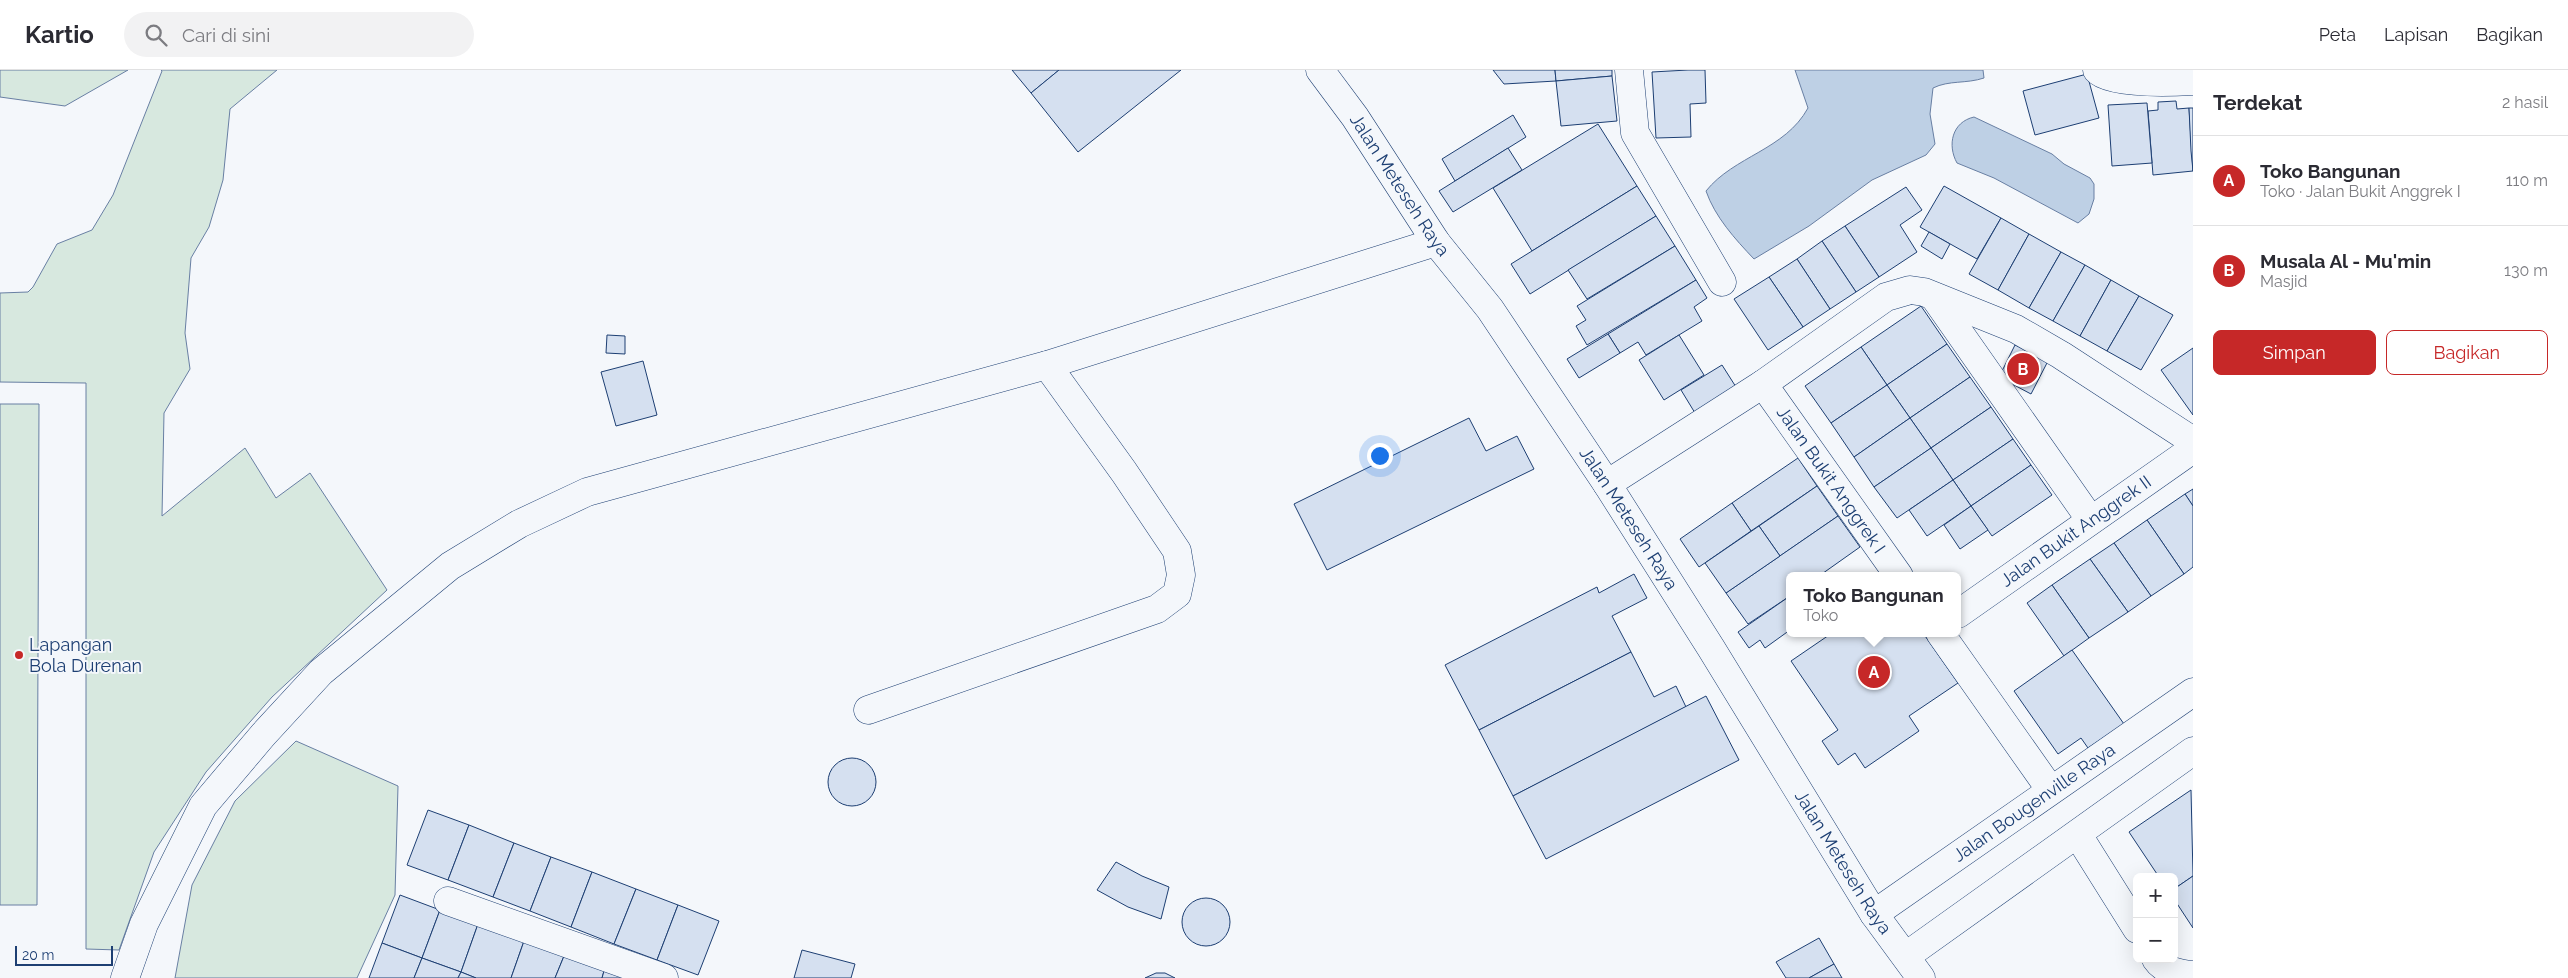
<!DOCTYPE html>
<html lang="id">
<head>
<meta charset="utf-8">
<style>
	body { margin:0; font-family:Raleway,sans-serif; background:#f2f2f3; color:#2b2b33 }
	.controls { position:absolute; right:15px; bottom:15px; display:grid; overflow:hidden; border-radius:8px; box-shadow:0 5px 20px #0002 }
	.controls button { width:45px; height:45px; display:grid; place-items:center; padding:0; border:0; border-bottom:1px solid #e1e1e2; background:#fff; color:#2b2b33; font:25px sans-serif }
	.scale { position:absolute; left:15px; bottom:12px; width:98px; box-sizing:border-box; padding-left:5px; border:2px solid #1d3f73; border-top:0; font-size:14px; line-height:18px; white-space:nowrap; color:#1d3f73; -webkit-text-stroke:4px #f4f7fb; paint-order:stroke }
	.you { position:absolute; left:1379px; top:385px; width:18px; height:18px; margin:-12px; border:4px solid #fff; border-radius:50%; background:#1a73e8; box-shadow:0 0 0 8px #1a73e833 }
	.badge { display:grid; place-items:center; width:32px; height:32px; border-radius:50%; background:#c62828; color:#fff; font-size:16px; font-weight:700 }
	.pin { position:absolute; translate:-50% -50%; border:2px solid #fff; box-shadow:0 1px 5px #0006 }
	.popup { position:absolute; left:1786px; top:502px; width:175px; height:65px; box-sizing:border-box; display:grid; place-content:center; border-radius:8px; background:#fff; filter:drop-shadow(0 1px 4px #0005); font-size:16px; white-space:nowrap; color:#7c7c81 }
	.popup b { font-size:19px; color:#2b2b33 }
	.popup::after { content:''; position:absolute; left:50%; top:100%; margin-left:-10px; border:10px solid transparent; border-top-color:#fff }
	.list { margin:0; padding:0; list-style:none }
	h2 { display:flex; justify-content:space-between; align-items:center; height:65px; margin:0; padding:0 20px; font-size:21px }
	h2 small { font-size:16px; font-weight:400; color:#7c7c81 }
	.list li { display:grid; grid-template-columns:32px 1fr auto; gap:15px; align-items:center; box-sizing:border-box; height:90px; padding:0 20px; border-top:1px solid #e1e1e2 }
	.list b { display:block; font-size:19px; white-space:nowrap }
	.list p { margin:0; font-size:16px; white-space:nowrap; color:#7c7c81 }
	.list em { font-size:16px; font-style:normal; color:#7c7c81 }
	.actions { display:flex; gap:10px; padding:15px 20px }
	.actions a { flex:1; padding:11px 0; border:1px solid #c62828; border-radius:8px; text-align:center; font-size:18px; color:#c62828 }
	.actions .main { background:#c62828; color:#fff }
	.icon { flex:none; width:28px; height:28px; fill:none; stroke:currentColor; stroke-width:2; stroke-linecap:round; stroke-linejoin:round }
	.map { position:relative; flex:none; width:2193px; height:908px; overflow:hidden }
	header { display:flex; align-items:center; gap:30px; box-sizing:border-box; height:70px; padding:0 25px; background:#fff; border-bottom:1px solid #e1e1e2 }
	header strong { font-size:24px }
	nav { display:flex; gap:28px; margin-inline-start:auto; font-size:18px }
	.search { width:350px; height:45px; background:#f2f2f3; display:flex; align-items:center; gap:12px; box-sizing:border-box; padding:0 18px; border-radius:28px; color:#7c7c81; font-size:19px }
	main { display:flex }
	aside { flex:1; background:#fff }
	.map>svg:first-child { display:block }
	.green { fill:#d7e8df; stroke:#687fa3 }
	.water { fill:#bed0e5; stroke:#687fa3 }
	.building { fill:#d5e0f0; stroke:#1d3f73 }
	.lines { fill:none; stroke-linecap:round; stroke-linejoin:round }
	.minor-casing { stroke:#1d3f73; stroke-width:29 }
	.major-casing { stroke:#1d3f73; stroke-width:29 }
	.minor { stroke:#f4f7fb; stroke-width:28 }
	.major { stroke:#f4f7fb; stroke-width:28 }
	.poi-dot { fill:#c62828; stroke:#f4f7fb; stroke-width:2 }
	.labels { text-anchor:middle; stroke-width:4; stroke-linejoin:round; paint-order:stroke }
	.street-label { font-size:18px; fill:#1d3f73; stroke:#f4f7fb }
	.poi-label { font-size:18px; fill:#1d3f73; stroke:#f4f7fb; text-anchor:start }
</style>
</head>
<body>
<header>
<strong>Kartio</strong>
<div class="search"><svg class="icon" aria-label="search" viewBox="0 0 24 24"><circle cx="10" cy="10" r="6"/><path d="M15 15l6 6"/></svg>Cari di sini</div>
<nav><a>Peta</a><a>Lapisan</a><a>Bagikan</a></nav>
</header>
<main>
<div class="map">
<svg width="2193" height="908" viewBox="0 0 2193 908">
	<rect width="100%" height="100%" fill="#f4f7fb"/>
	<g class="green">
		<polygon points="0,0 128,0 65,36 0,27"/>
		<polygon points="161,0 277,0 230,39 223,110 209,157 191,188 185,263 190,299 164,343 162,446 245,378 276,428 310,403 387,520 272,627 206,702 154,782 119,880 86,879 86,313 0,312 0,223 28,222 33,217 57,174 92,160 113,125 162,1"/>
		<polygon points="0,334 39,334 37,835 0,835"/>
		<polygon points="296,671 398,716 395,825 357,908 175,908 192,815 235,731"/>
	</g>
	<g class="water">
		<path d="M1795,0h188l1,8c-18,6 -35,2 -51,10l-3,26 5,30 -9,11 -54,25 -63,46 -55,33c-19,-20 -39,-42 -48,-68 28,-35 79,-41 102,-83z"/>
		<path d="M1974,47l78,37 12,10 26,14 4,6v15l-5,15 -11,9 -84,-45 -37,-15c-10,-18 -5,-41 17,-46z"/>
	</g>
	<g class="building">
		<polygon points="1012,0 1059,0 1031,23"/>
		<polygon points="1059,0 1181,0 1078,82 1031,23"/>
		<polygon points="1493,0 1555,0 1556,11 1504,14"/>
		<polygon points="1555,0 1612,0 1612,6 1556,11"/>
		<polygon points="1688,0 1705,0 1706,33 1690,34 1691,67 1656,68 1652,2"/>
		<polygon points="2087,4 2099,48 2035,65 2023,21"/>
		<polygon points="1612,6 1617,51 1561,56 1556,11"/>
		<polygon points="2176,31 2177,39 2189,38 2193,101 2153,105 2148,41 2158,40 2158,32"/>
		<polygon points="2147,33 2152,93 2112,96 2108,35"/>
		<polygon points="2189,38 2193,38 2193,101 2191,81"/>
		<polygon points="1513,45 1526,67 1455,111 1442,89"/>
		<polygon points="1598,54 1637,116 1532,181 1493,118"/>
		<polygon points="1508,78 1522,100 1453,142 1439,121"/>
		<polygon points="1637,116 1656,146 1530,224 1511,194"/>
		<polygon points="1944,116 2001,148 1977,189 1920,157"/>
		<polygon points="1906,117 1922,140 1900,155 1917,182 1879,207 1845,156"/>
		<polygon points="1656,146 1675,176 1587,229 1568,200"/>
		<polygon points="2001,148 2029,164 1998,220 1969,204"/>
		<polygon points="1845,156 1879,207 1856,222 1822,171"/>
		<polygon points="1929,162 1950,174 1942,189 1921,176"/>
		<polygon points="2029,164 2061,182 2029,238 1998,220"/>
		<polygon points="1822,171 1856,222 1830,239 1797,189"/>
		<polygon points="1675,176 1696,210 1587,275 1576,256 1586,250 1577,236"/>
		<polygon points="2061,182 2085,195 2053,251 2029,238"/>
		<polygon points="1797,189 1830,239 1803,257 1769,207"/>
		<polygon points="2085,195 2111,210 2080,266 2053,251"/>
		<polygon points="1769,207 1803,257 1768,280 1734,229"/>
		<polygon points="1696,210 1707,228 1694,237 1702,251 1646,285 1638,272 1620,283 1608,264"/>
		<polygon points="2111,210 2139,226 2107,281 2080,266"/>
		<polygon points="2139,226 2173,245 2141,300 2107,281"/>
		<polygon points="1921,236 1947,274 1887,315 1861,277"/>
		<polygon points="1608,264 1620,283 1579,308 1567,289"/>
		<polygon points="607,265 625,266 625,284 606,283"/>
		<polygon points="1679,265 1704,305 1664,330 1639,290"/>
		<polygon points="1947,274 1970,307 1910,348 1887,315"/>
		<polygon points="2015,275 2048,291 2031,324 1999,307"/>
		<polygon points="1861,277 1887,315 1831,353 1805,316"/>
		<polygon points="2193,278 2193,345 2161,300"/>
		<polygon points="643,291 657,345 616,356 601,302"/>
		<polygon points="1722,295 1736,317 1695,343 1681,320"/>
		<polygon points="1970,307 1991,337 1931,378 1910,348"/>
		<polygon points="1887,315 1910,348 1854,387 1831,353"/>
		<polygon points="1991,337 2013,369 1953,410 1931,378"/>
		<polygon points="1469,348 1486,381 1517,366 1534,399 1327,500 1294,434"/>
		<polygon points="1910,348 1931,378 1874,417 1854,387"/>
		<polygon points="2013,369 2031,395 1971,436 1953,410"/>
		<polygon points="1931,378 1953,410 1897,448 1874,417"/>
		<polygon points="1798,388 1817,416 1751,461 1732,433"/>
		<polygon points="2031,395 2052,425 1992,466 1971,436"/>
		<polygon points="1953,410 1971,436 1927,466 1909,440"/>
		<polygon points="1817,416 1838,446 1780,486 1759,456"/>
		<polygon points="2193,419 2193,436 2185,424"/>
		<polygon points="2185,424 2193,436 2193,497 2184,504 2147,450"/>
		<polygon points="1732,433 1751,461 1699,497 1680,469"/>
		<polygon points="1971,436 1988,460 1960,479 1944,455"/>
		<polygon points="1838,446 1860,477 1819,506 1790,506 1790,526 1748,554 1726,523"/>
		<polygon points="2147,450 2184,504 2151,526 2114,473"/>
		<polygon points="1759,456 1780,486 1726,523 1705,493"/>
		<polygon points="2114,473 2151,526 2128,542 2090,489"/>
		<polygon points="2090,489 2128,542 2089,568 2052,515"/>
		<polygon points="1634,504 1647,528 1612,546 1631,582 1479,660 1445,595 1597,517 1599,523"/>
		<polygon points="2052,515 2089,568 2064,586 2027,533"/>
		<polygon points="1790,526 1790,560 1765,578 1760,570 1749,578 1738,562"/>
		<polygon points="1832,563 1923,563 1958,613 1909,646 1919,661 1865,698 1855,683 1838,695 1822,671 1838,660 1791,591"/>
		<polygon points="2072,580 2124,654 2088,678 2081,668 2058,684 2014,621"/>
		<polygon points="1631,582 1654,627 1676,616 1686,637 1513,726 1479,660"/>
		<polygon points="1706,626 1739,690 1546,789 1513,726"/>
		<circle cx="852" cy="712" r="24"/>
		<polygon points="2191,720 2193,806 2174,819 2174,807 2159,807 2129,762"/>
		<polygon points="428,740 469,755 448,810 407,795"/>
		<polygon points="469,755 514,773 493,827 448,810"/>
		<polygon points="514,773 551,787 530,841 493,827"/>
		<polygon points="551,787 592,802 571,857 530,841"/>
		<polygon points="1116,792 1142,806 1169,817 1161,849 1128,837 1097,820"/>
		<polygon points="592,802 636,819 614,874 571,857"/>
		<polygon points="2193,806 2193,858 2174,829 2174,819"/>
		<polygon points="636,819 678,835 657,890 614,874"/>
		<polygon points="400,825 440,840 422,888 382,873"/>
		<circle cx="1206" cy="852" r="24"/>
		<polygon points="678,835 719,851 698,905 657,890"/>
		<polygon points="440,840 478,854 461,902 422,888"/>
		<polygon points="478,854 524,871 511,908 476,908 461,902"/>
		<polygon points="1819,868 1834,894 1809,908 1786,908 1776,892"/>
		<polygon points="524,871 564,886 555,908 511,908"/>
		<polygon points="382,873 422,888 414,908 369,908"/>
		<polygon points="802,880 855,894 851,908 794,908"/>
		<polygon points="564,886 604,901 602,908 555,908"/>
		<polygon points="422,888 461,902 458,908 414,908"/>
		<polygon points="1834,894 1842,908 1809,908"/>
		<polygon points="604,901 625,908 602,908"/>
		<polygon points="461,902 476,908 458,908"/>
		<polygon points="1156,903 1165,903 1175,908 1145,908"/>
	</g>
	<g class="lines">
		<g class="minor-casing">
			<g id="minor">
				<polyline points="1629,0 1635,63 1722,212"/>
				<path d="M2097,0c12,15 78,12 96,11"/>
				<polyline points="1935,228 2090,449"/>
				<polyline points="1607,414 1763,314"/>
				<polyline points="1899,506 1763,314 1886,227 1910,220 1924,222 2016,259 2061,285 2193,371"/>
				<path id="s1" d="M1958,544l235,-165"/>
				<polyline points="1940,563 2050,719"/>
				<polyline points="868,640 1157,539 1177,524 1181,505 1177,481 1124,402 1047,295"/>
				<polyline points="2078,765 2137,859"/>
				<polyline points="448,831 664,908"/>
				<path id="s2" d="M1874,844l319,-222"/>
				<polyline points="1906,886 2193,681"/>
				<path d="M2156,889c8,12 24,15 37,16"/>
				<polyline points="125,908 144,854 203,736 263,665 321,602 450,496 519,454 587,422 1047,295 1436,172"/>
			</g>
		</g>
		<g class="major-casing">
			<g id="major">
				<path id="s3" d="M1320,0l35,47 81,125 54,67 117,175 104,164 163,266 47,64"/>
			</g>
		</g>
		<use href="#minor" class="minor"/>
		<use href="#major" class="major"/>
	</g>
	<circle class="poi-dot" cx="19" cy="585" r="5"/>
	<g class="labels">
		<g class="street-label">
			<text dy="6" stroke="none"><textPath href="#s3" startOffset="140">Jalan Meteseh Raya</textPath></text>
			<text transform="translate(1831 410) rotate(55)" y="6">Jalan Bukit Anggrek I</text>
			<text dy="6" stroke="none"><textPath href="#s3" startOffset="545">Jalan Meteseh Raya</textPath></text>
			<text dy="6" stroke="none"><textPath href="#s1" startOffset="144">Jalan Bukit Anggrek II</textPath></text>
			<text dy="6" stroke="none"><textPath href="#s2" startOffset="195">Jalan Bougenville Raya</textPath></text>
			<text dy="6" stroke="none"><textPath href="#s3" startOffset="950">Jalan Meteseh Raya</textPath></text>
		</g>
		<g class="poi-label">
			<text x="29" y="581">Lapangan<tspan x="29" dy="21">Bola Durenan</tspan></text>
		</g>
	</g>
</svg>
<div class="controls">
<button>+</button>
<button>−</button>
</div>
<div class="scale">20 m</div>
<div class="you"></div>
<div class="pin badge" style="left:1874px;top:602px">A</div>
<div class="popup"><b>Toko Bangunan</b>Toko</div>
<div class="pin badge" style="left:2023px;top:299px">B</div>
</div>
<aside>
<h2>Terdekat<small>2 hasil</small></h2>
<ul class="list">
<li><span class="badge">A</span><div><b>Toko Bangunan</b><p>Toko · Jalan Bukit Anggrek I</p></div><em>110 m</em></li>
<li><span class="badge">B</span><div><b>Musala Al - Mu'min</b><p>Masjid</p></div><em>130 m</em></li>
</ul>
<div class="actions"><a class="main">Simpan</a><a>Bagikan</a></div>
</aside>
</main>
</body>
</html>
